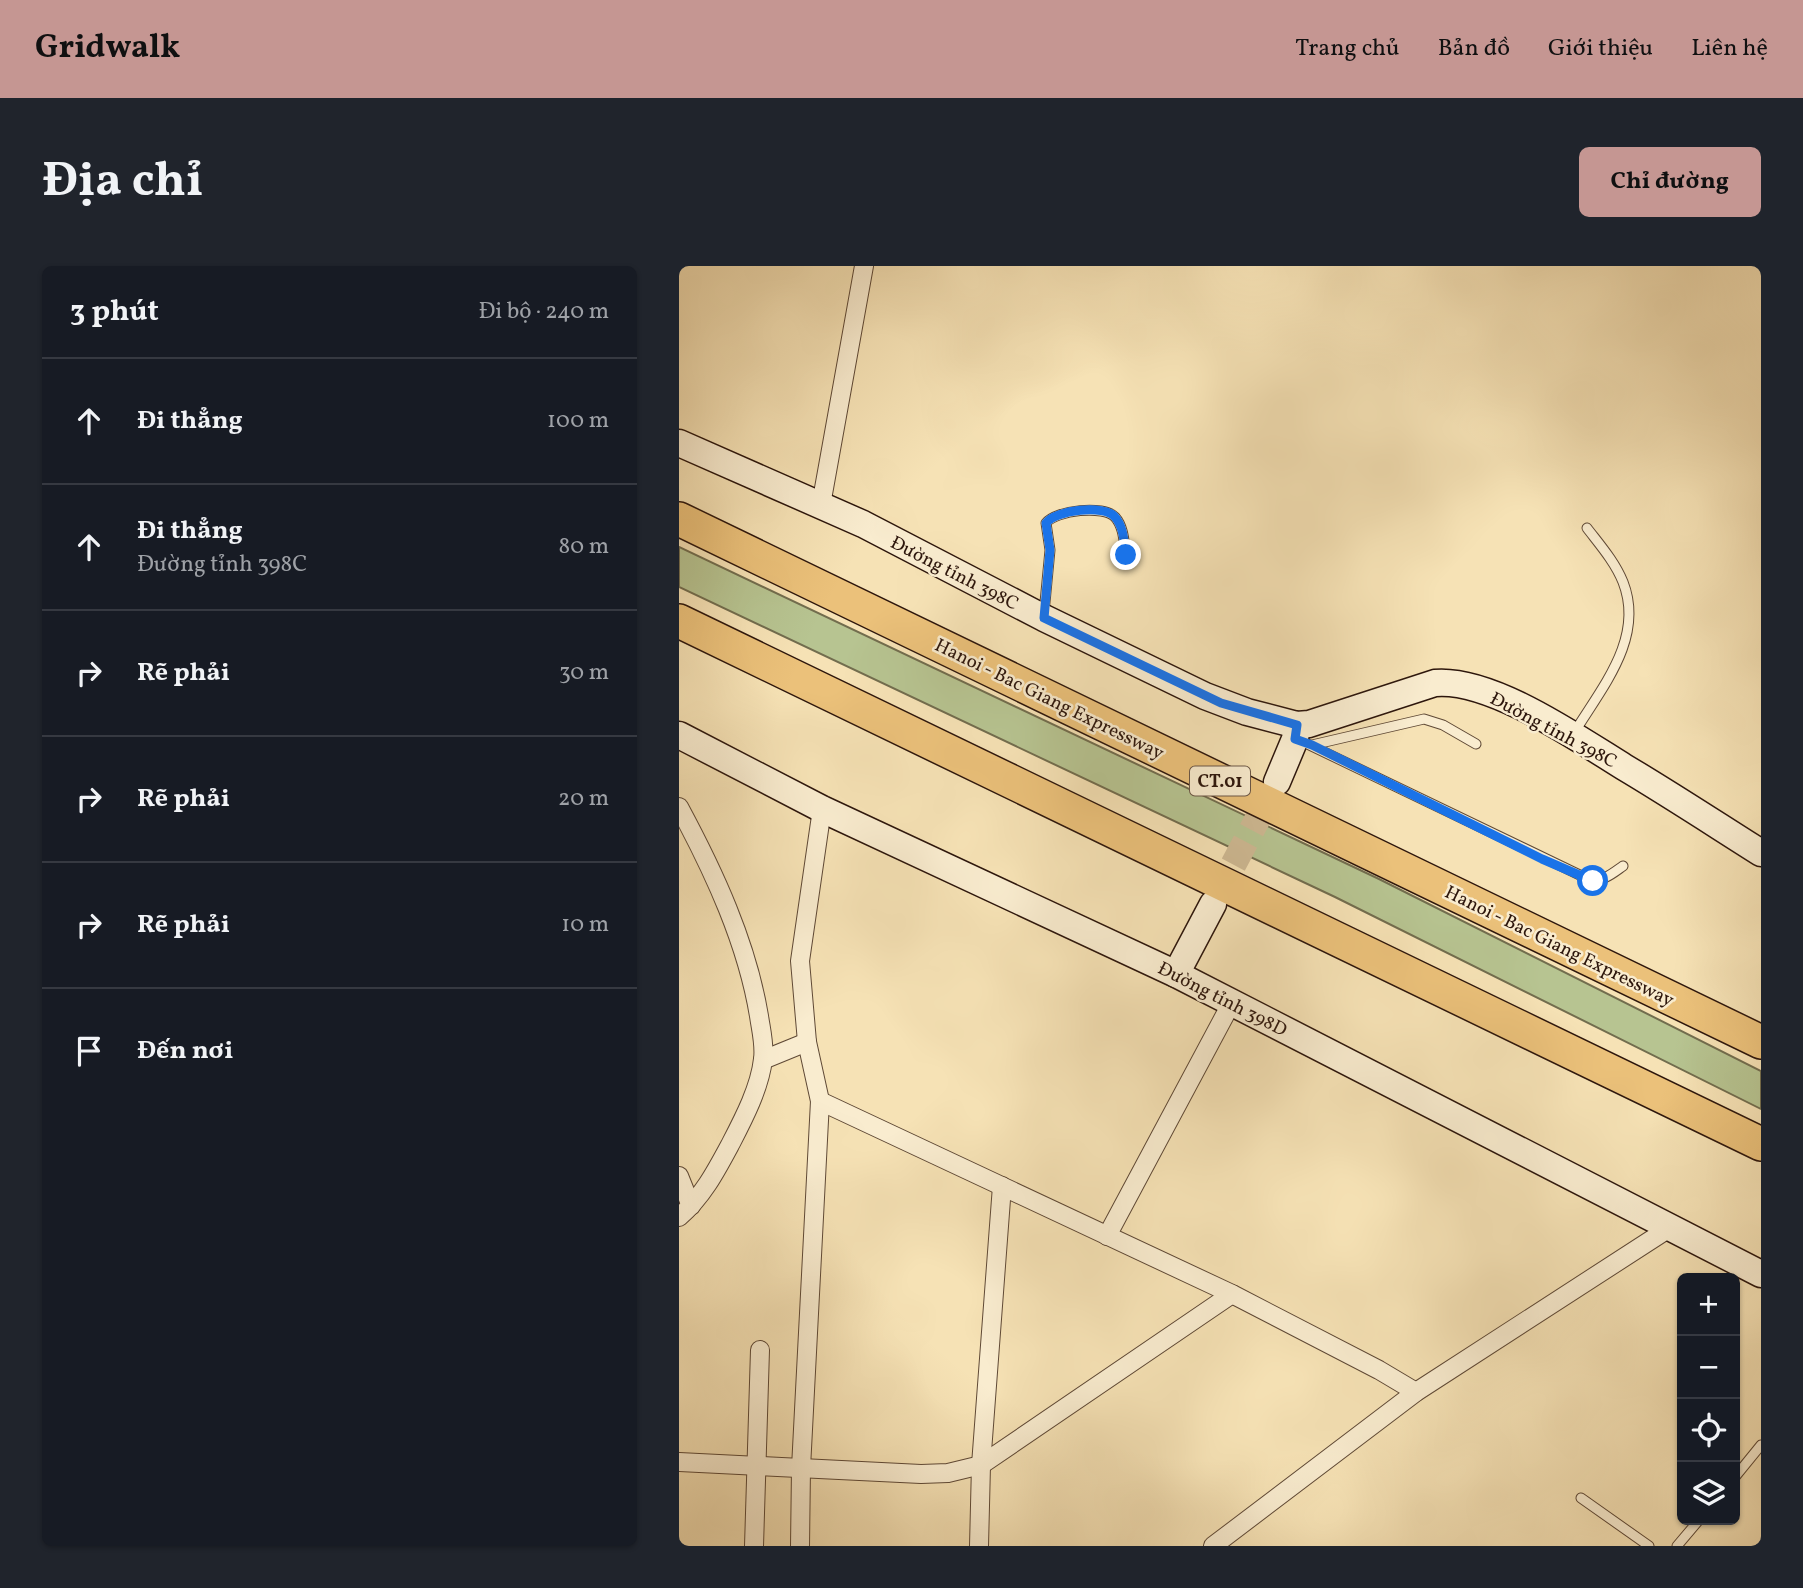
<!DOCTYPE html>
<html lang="vi">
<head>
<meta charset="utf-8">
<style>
	body { margin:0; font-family:Vollkorn,serif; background:#20242c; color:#f1f3f6 }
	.controls { position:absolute; right:21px; bottom:21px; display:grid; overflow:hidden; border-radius:10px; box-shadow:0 2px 5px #0004 }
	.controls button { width:63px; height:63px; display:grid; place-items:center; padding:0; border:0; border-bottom:2px solid #363941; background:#171b24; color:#f1f3f6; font:35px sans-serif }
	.stop { position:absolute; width:21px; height:21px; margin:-16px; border:5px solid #1a73e8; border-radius:50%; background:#fff }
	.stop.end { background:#1a73e8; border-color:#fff; box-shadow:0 2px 7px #0008 }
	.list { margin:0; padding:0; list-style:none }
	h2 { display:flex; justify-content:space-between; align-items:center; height:91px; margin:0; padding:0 28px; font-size:30px }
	h2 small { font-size:23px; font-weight:400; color:#9ea1a6 }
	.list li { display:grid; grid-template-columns:46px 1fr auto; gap:21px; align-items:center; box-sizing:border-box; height:126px; padding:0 28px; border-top:2px solid #363941 }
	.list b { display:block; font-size:26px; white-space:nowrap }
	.list p { margin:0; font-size:23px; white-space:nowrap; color:#9ea1a6 }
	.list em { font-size:23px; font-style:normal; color:#9ea1a6 }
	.icon { flex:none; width:38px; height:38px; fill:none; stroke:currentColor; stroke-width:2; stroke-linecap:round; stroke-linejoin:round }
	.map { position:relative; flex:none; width:1082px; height:1280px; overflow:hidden; border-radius:10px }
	header { display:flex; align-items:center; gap:42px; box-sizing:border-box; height:98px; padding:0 35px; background:#c59692; color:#111 }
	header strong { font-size:33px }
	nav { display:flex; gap:38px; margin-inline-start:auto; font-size:24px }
	.intro { display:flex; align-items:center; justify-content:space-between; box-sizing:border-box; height:168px; padding:0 42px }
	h1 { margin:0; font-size:49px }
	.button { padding:18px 32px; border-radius:10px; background:#c59692; color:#111; font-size:24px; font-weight:700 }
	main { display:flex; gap:42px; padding:0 42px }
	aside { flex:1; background:#171b24; border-radius:10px; box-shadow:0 2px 5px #0004 }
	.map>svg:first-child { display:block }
	.green { fill:#b7c491; stroke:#726d4e; stroke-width:2 }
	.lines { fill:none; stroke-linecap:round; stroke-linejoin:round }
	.secondary-tunnel { stroke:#ceb993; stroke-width:26; stroke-dasharray:26 13; stroke-linecap:butt }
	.service-casing { stroke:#5f4936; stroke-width:11 }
	.minor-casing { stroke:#5f4936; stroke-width:20 }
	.secondary-casing { stroke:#2d160c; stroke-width:29 }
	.motorway-casing { stroke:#2d160c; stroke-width:36 }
	.service { stroke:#f9eccf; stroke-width:9 }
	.minor { stroke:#f9eccf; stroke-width:18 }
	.secondary { stroke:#f9eccf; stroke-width:26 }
	.motorway { stroke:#ebc17a; stroke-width:33 }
	.route { stroke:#1a73e8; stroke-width:9 }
	.labels { text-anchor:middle; stroke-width:5; stroke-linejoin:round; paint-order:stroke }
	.shield { fill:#f9eccf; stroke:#6a5646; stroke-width:2 }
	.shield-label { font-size:18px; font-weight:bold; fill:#2d160c }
	.street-label { font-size:19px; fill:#2d160c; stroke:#f9eccf }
</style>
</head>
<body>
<header>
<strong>Gridwalk</strong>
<nav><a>Trang chủ</a><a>Bản đồ</a><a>Giới thiệu</a><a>Liên hệ</a></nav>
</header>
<div class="intro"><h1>Địa chỉ</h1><a class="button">Chỉ đường</a></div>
<main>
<aside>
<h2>3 phút<small>Đi bộ · 240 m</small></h2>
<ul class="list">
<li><svg class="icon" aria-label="ahead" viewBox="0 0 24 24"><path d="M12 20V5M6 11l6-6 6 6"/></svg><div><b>Đi thẳng</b></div><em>100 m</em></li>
<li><svg class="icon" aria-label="ahead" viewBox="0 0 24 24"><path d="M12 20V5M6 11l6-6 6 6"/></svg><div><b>Đi thẳng</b><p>Đường tỉnh 398C</p></div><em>80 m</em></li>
<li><svg class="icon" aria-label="right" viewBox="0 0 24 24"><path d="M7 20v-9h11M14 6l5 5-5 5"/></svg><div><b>Rẽ phải</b></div><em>30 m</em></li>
<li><svg class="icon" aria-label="right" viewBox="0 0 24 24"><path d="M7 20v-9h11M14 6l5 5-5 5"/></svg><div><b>Rẽ phải</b></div><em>20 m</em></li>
<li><svg class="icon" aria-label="right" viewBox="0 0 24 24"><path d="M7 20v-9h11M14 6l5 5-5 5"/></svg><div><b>Rẽ phải</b></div><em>10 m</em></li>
<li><svg class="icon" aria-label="arrive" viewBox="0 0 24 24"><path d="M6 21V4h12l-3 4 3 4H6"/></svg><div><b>Đến nơi</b></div></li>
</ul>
</aside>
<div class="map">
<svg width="1082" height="1280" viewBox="0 0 1082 1280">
	<rect width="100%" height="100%" fill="#f6e2b5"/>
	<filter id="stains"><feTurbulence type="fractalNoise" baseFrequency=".00286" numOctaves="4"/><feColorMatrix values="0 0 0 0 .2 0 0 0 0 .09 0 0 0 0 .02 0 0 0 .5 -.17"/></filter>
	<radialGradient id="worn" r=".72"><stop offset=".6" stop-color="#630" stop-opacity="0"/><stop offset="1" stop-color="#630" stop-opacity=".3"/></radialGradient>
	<polygon class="green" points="0,281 700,613 1082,805 1082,843 656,631 0,321"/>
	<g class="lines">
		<polyline class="secondary-tunnel" points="536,633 595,522"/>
		<g class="service-casing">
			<g id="service">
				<path d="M365,347l6,-63 -4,-27c10,-13 58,-18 69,-6 9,10 9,26 11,38"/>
				<path d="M895,467c28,-46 71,-95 49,-151 -8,-20 -23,-37 -36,-54"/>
				<path d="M618,473l291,140c14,4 25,-6 35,-13"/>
				<polyline points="633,479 745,453 764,459 797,478"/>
				<polyline points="1056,1211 1082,1179"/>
				<polyline points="902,1232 970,1280"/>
				<polyline points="998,1280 1020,1254"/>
			</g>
		</g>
		<g class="minor-casing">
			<g id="minor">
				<polyline points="142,239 185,0"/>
				<path d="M0,541c35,65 68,136 80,209 2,14 6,29 4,43 -3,28 -19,59 -32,84 -15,28 -28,53 -52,74"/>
				<polyline points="84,794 128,776"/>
				<polyline points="141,835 553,1028 700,1104 737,1126"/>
				<polyline points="0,910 12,940"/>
				<polyline points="428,970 553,736"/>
				<polyline points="0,1196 242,1208 269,1207 302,1199 553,1028"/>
				<polyline points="75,1280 81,1084"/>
				<polyline points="121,1280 122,1202 141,835 128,776 121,695 143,543"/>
				<polyline points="300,1280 302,1199 323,920"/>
				<polyline points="534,1280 737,1126 992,961"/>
			</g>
		</g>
		<g class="secondary-casing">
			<g id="secondary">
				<path d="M0,177l184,81 181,94 161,78 42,16 50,13 12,-1 126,-41c56,-5 142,55 189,84 47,28 91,57 137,86"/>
				<polyline points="0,469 143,543 497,708 1082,1008"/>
				<polyline points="598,516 616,473 618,459"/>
				<polyline points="497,708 534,638"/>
			</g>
		</g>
		<g class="motorway-casing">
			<g id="motorway">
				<polyline points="0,253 1082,776"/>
				<polyline points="0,355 1082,878"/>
			</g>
		</g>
		<use href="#service" class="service"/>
		<use href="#minor" class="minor"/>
		<use href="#secondary" class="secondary"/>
		<use href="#motorway" class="motorway"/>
	</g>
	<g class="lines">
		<path class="route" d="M447,289c-2,-12 -2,-28 -11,-38 -11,-13 -59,-7 -69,6l4,27 -6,68 177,85 76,22 -2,14 17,6 230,114 51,22"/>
	</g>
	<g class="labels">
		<rect class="shield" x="511" y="500.5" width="60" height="29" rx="5"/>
		<g class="shield-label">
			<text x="541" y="521">CT.01</text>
		</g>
		<g class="street-label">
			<text transform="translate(276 306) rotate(27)" y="7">Đường tỉnh 398C</text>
			<text transform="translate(371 432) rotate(26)" y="7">Hanoi - Bac Giang Expressway</text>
			<text transform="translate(875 463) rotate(28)" y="7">Đường tỉnh 398C</text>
			<text transform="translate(881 679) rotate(26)" y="7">Hanoi - Bac Giang Expressway</text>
			<text transform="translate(544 732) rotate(27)" y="7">Đường tỉnh 398D</text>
		</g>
	</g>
	<rect width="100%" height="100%" filter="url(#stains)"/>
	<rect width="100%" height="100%" fill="url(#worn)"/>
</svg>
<div class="controls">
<button>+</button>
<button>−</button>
<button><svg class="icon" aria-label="locate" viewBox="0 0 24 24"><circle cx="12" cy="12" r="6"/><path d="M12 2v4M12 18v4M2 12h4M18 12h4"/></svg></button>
<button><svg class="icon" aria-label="layers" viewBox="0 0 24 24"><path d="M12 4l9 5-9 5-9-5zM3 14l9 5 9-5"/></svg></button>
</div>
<div class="stop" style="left:914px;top:615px"></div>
<div class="stop end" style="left:447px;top:289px"></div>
</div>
</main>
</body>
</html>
